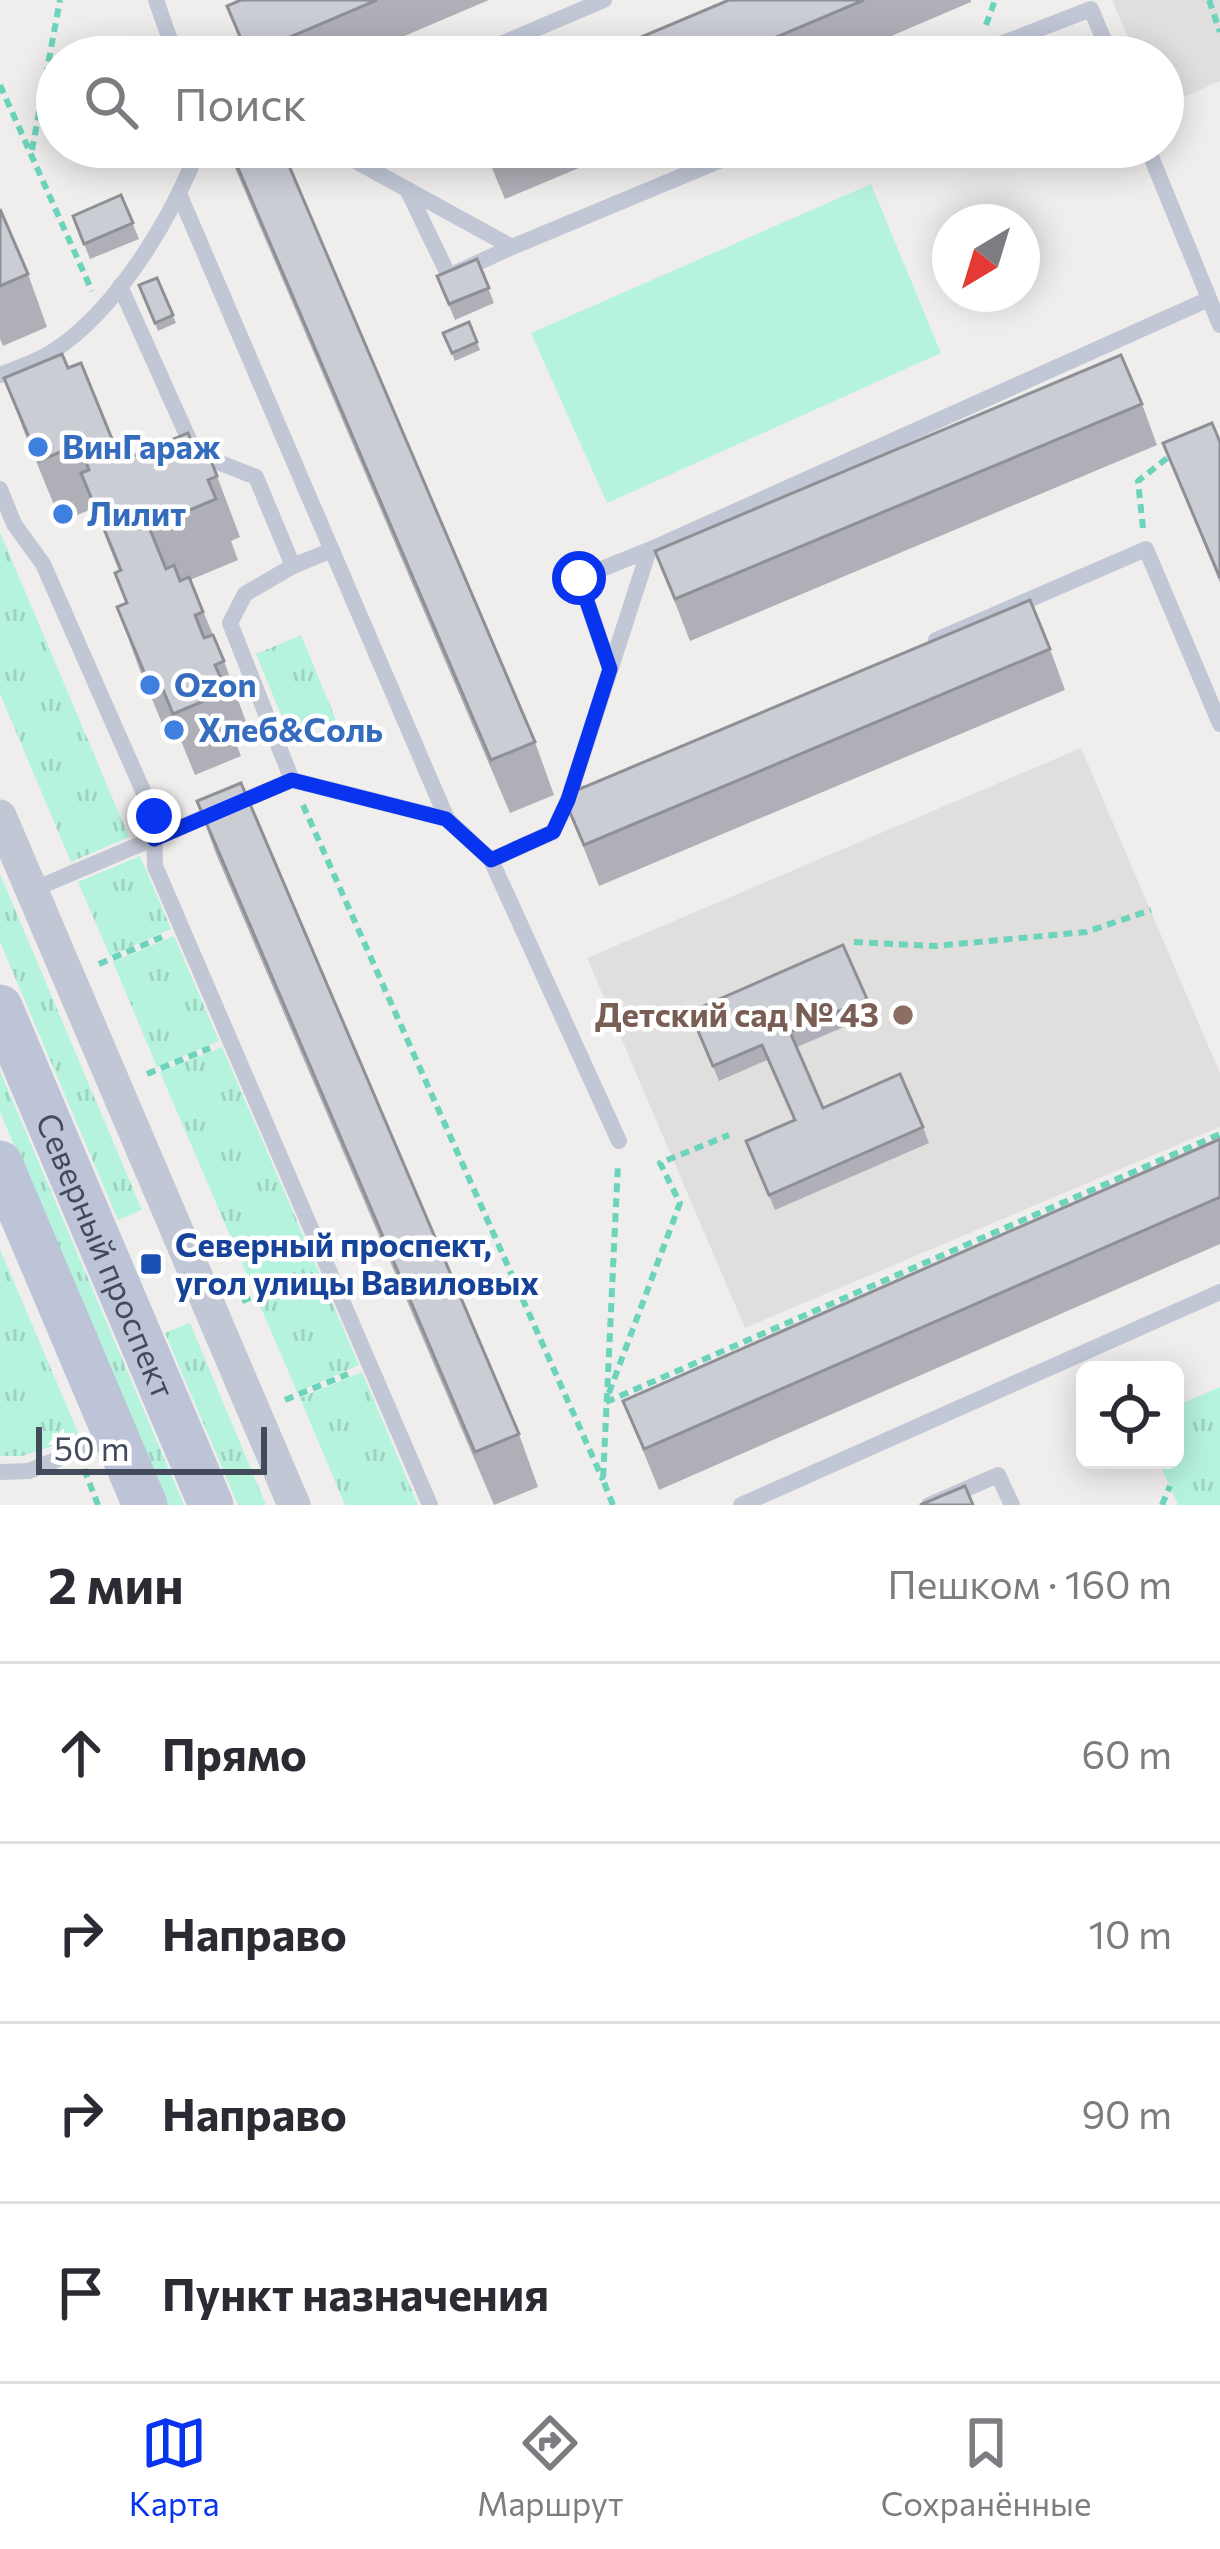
<!DOCTYPE html>
<html lang="ru">
<head>
<meta charset="utf-8">
<style>
	body { margin:0; font-family:Commissioner,sans-serif; background:#f7f7f7; color:#2b2b33 }
	.controls { position:absolute; right:36px; bottom:36px; display:grid; overflow:hidden; border-radius:18px; box-shadow:0 6px 30px #0003 }
	.controls button { width:108px; height:108px; display:grid; place-items:center; padding:0; border:0; border-bottom:3px solid #e1e1e2; background:#fff; color:#2b2b33; font:60px sans-serif }
	.compass { position:absolute; left:932px; top:204px; width:108px; height:108px; border-radius:50%; background:#fff; box-shadow:0 6px 30px #0003; rotate:218deg }
	.scale { position:absolute; left:36px; bottom:30px; width:231px; box-sizing:border-box; padding-left:12px; border:6px solid #434a5c; border-top:0; font-size:33px; line-height:42px; white-space:nowrap; color:#434a5c; -webkit-text-stroke:9px #fff; paint-order:stroke }
	.stop { position:absolute; width:36px; height:36px; margin:-27px; border:9px solid #0833ef; border-radius:50%; background:#fff }
	.stop.end { background:#0833ef; border-color:#fff; box-shadow:0 3px 12px #0008 }
	.list { margin:0; padding:0; list-style:none }
	h2 { display:flex; justify-content:space-between; align-items:center; height:156px; margin:0; padding:0 48px; font-size:51px }
	h2 small { font-size:39px; font-weight:400; color:#7c7c81 }
	.list li { display:grid; grid-template-columns:78px 1fr auto; gap:36px; align-items:center; box-sizing:border-box; height:180px; padding:0 48px; border-top:3px solid #e1e1e2 }
	.list b { display:block; font-size:45px; white-space:nowrap }
	.list em { font-size:39px; font-style:normal; color:#7c7c81 }
	.icon { flex:none; width:66px; height:66px; fill:none; stroke:currentColor; stroke-width:2; stroke-linecap:round; stroke-linejoin:round }
	.map { position:relative; flex:none; width:1220px; height:1505px; overflow:hidden }
	.search { position:absolute; background:#fff; box-shadow:0 6px 30px #0003; left:36px; right:36px; top:36px; height:132px; display:flex; align-items:center; gap:30px; box-sizing:border-box; padding:0 42px; border-radius:66px; color:#7c7c81; font-size:45px }
	.sheet { height:876px; background:#fff }
	nav { display:flex; justify-content:space-around; align-items:center; box-sizing:border-box; height:168px; border-top:3px solid #e1e1e2; background:#fff; font-size:33px; color:#7c7c81 }
	nav a { display:grid; justify-items:center; gap:6px }
	nav .on { color:#0833ef }
	.map>svg:first-child { display:block }
	.education { fill:#e1dfde }
	.grass { fill:url(#grass-tufts) }
	.garden { fill:#b6f3dd }
	.lines { fill:none; stroke-linecap:round; stroke-linejoin:round }
	.path { stroke:#6bd4ba; stroke-width:6; stroke-dasharray:9 6; stroke-linecap:butt }
	.service { stroke:#c2c7d6; stroke-width:16 }
	.minor { stroke:#c2c7d6; stroke-width:33 }
	.secondary { stroke:#bdc4d8; stroke-width:45 }
	.wall { fill:#afb0b7 }
	.building { fill:#cbcdd5; stroke:#8e9095; stroke-width:3 }
	.route { stroke:#0833ef; stroke-width:15 }
	.shop-dot { fill:#3f7fe0; stroke:#fff; stroke-width:4.5 }
	.education-dot { fill:#8d6e63; stroke:#fff; stroke-width:4.5 }
	.transit-dot { fill:#1a4fb4; stroke:#fff; stroke-width:4.5 }
	.labels { text-anchor:middle; stroke-width:9; stroke-linejoin:round; paint-order:stroke }
	.shop-label { font-size:33px; font-weight:bold; fill:#366cbe; stroke:#fff; text-anchor:start }
	.education-label { font-size:33px; font-weight:bold; fill:#785e54; stroke:#fff; text-anchor:end }
	.transit-label { font-size:33px; font-weight:bold; fill:#164399; stroke:#fff; text-anchor:start }
	.street-label { font-size:33px; fill:#434a5c; stroke:#fff }
</style>
</head>
<body>
<div class="map">
<svg width="1220" height="1505" viewBox="0 0 1220 1505">
	<defs>
		<pattern id="grass-tufts" width="24" height="20" patternUnits="userSpaceOnUse" patternTransform="scale(3)"><rect width="24" height="20" fill="#b6f3dd"/><path d="M3 7l-1-3M5 7V3M7 7l1-3M15 17l-1-3M17 17v-4M19 17l1-3" fill="none" stroke="#9ed2c0"/></pattern>
	</defs>
	<rect width="100%" height="100%" fill="#f0eded"/>
	<g class="education">
		<polygon points="1112,0 1220,0 1220,81 1163,106 1163,57 1137,57"/>
		<polygon points="1081,748 1220,1073 1220,1127 745,1328 587,958"/>
	</g>
	<g class="grass">
		<polygon points="0,532 129,837 71,862 0,694"/>
		<polygon points="301,635 336,720 291,739 256,654"/>
		<polygon points="140,856 171,929 110,956 78,882"/>
		<polygon points="0,874 142,1210 118,1220 0,942"/>
		<polygon points="174,936 219,1041 157,1067 113,962"/>
		<polygon points="222,1047 359,1365 297,1392 160,1072"/>
		<polygon points="0,1071 184,1505 167,1505 0,1112"/>
		<polygon points="0,1249 80,1437 22,1456 0,1456"/>
		<polygon points="189,1323 190,1323 266,1505 238,1505 165,1333"/>
		<polygon points="362,1372 418,1505 345,1505 300,1398"/>
		<polygon points="1220,1387 1220,1505 1178,1505 1158,1460 1175,1460 1175,1406"/>
	</g>
	<polygon class="garden" points="871,184 941,353 607,503 531,333"/>
	<g class="lines">
		<g class="path">
			<polyline points="1209,0 1220,32"/>
			<polyline points="986,25 995,0"/>
			<polyline points="0,85 92,291"/>
			<polyline points="32,150 60,0"/>
			<polyline points="1143,528 1138,481 1171,455"/>
			<polyline points="303,805 603,1480"/>
			<polyline points="854,942 935,946 1086,932 1151,910"/>
			<polyline points="99,964 162,937"/>
			<polyline points="147,1074 210,1048"/>
			<polyline points="242,1301 306,1275"/>
			<polyline points="609,1393 680,1203 660,1163 729,1135"/>
			<polyline points="285,1400 348,1374"/>
			<polyline points="606,1402 1220,1134"/>
			<polyline points="84,1469 98,1505"/>
			<polyline points="613,1505 603,1480 618,1163"/>
			<polyline points="1162,1505 1170,1486"/>
		</g>
		<g class="service">
			<polyline points="156,0 176,57"/>
			<polyline points="470,57 604,0"/>
			<polyline points="967,57 1091,9 1111,57"/>
			<polyline points="330,147 512,247 752,147"/>
			<polyline points="997,147 1002,157"/>
			<polyline points="1147,147 1220,325"/>
			<polyline points="407,189 449,276 512,247"/>
			<polyline points="180,196 447,819"/>
			<polyline points="120,286 195,453 256,477 293,566"/>
			<path d="M0,375c17,-7 37,-13 52,-23 65,-42 120,-134 147,-205"/>
			<polyline points="0,489 14,524 43,564 154,816 155,866 430,1505"/>
			<polyline points="936,640 1146,549 1220,724"/>
			<polyline points="610,669 579,578 649,550"/>
			<polyline points="292,780 230,623 245,594 293,566 332,550"/>
			<polyline points="568,800 649,550 1209,299"/>
			<polyline points="491,860 553,832 568,800 582,793"/>
			<polyline points="32,890 292,780 447,819 491,860 619,1141"/>
			<polyline points="0,1472 29,1471 112,1437"/>
			<polyline points="741,1505 1220,1292"/>
			<polyline points="929,1505 998,1475 1012,1505"/>
		</g>
		<polyline class="minor" points="0,816 294,1505"/>
		<g class="secondary">
			<path id="s1" d="M0,1007l211,498"/>
			<polyline points="0,1163 145,1505"/>
		</g>
	</g>
	<g class="wall">
		<polygon points="241,0 489,0 355,57 246,57 227,6"/>
		<polygon points="729,0 971,0 971,2 842,57 594,57"/>
		<polygon points="226,147 281,147 535,742 554,795 510,813"/>
		<polygon points="483,147 629,147 505,199"/>
		<polygon points="121,195 139,239 90,259 73,216"/>
		<polygon points="0,209 28,274 47,327 3,346 0,339"/>
		<polygon points="477,259 494,303 455,320 437,276"/>
		<polygon points="157,278 176,323 158,331 139,285"/>
		<polygon points="469,322 480,350 455,361 443,333"/>
		<polygon points="68,368 121,461 197,455 217,476 240,537 231,541 238,560 190,580 224,661 246,722 238,725 243,740 236,743 241,756 195,775 179,736 169,740 139,668 117,607 126,603 115,573 119,571 94,508 61,522 27,439 4,378"/>
		<polygon points="1142,404 1157,445 690,641 655,551"/>
		<polygon points="1220,442 1220,583 1163,443"/>
		<polygon points="1050,649 1065,690 599,886 563,796"/>
		<polygon points="197,801 519,1434 538,1487 494,1505 216,854"/>
		<polygon points="867,999 872,1015 797,1047 823,1108 923,1127 929,1143 775,1210 746,1141 794,1120 767,1060 719,1081 690,1012"/>
		<polygon points="1220,1139 1220,1244 659,1490 623,1401"/>
	</g>
	<g class="building">
		<polygon points="241,0 377,0 248,55 227,6"/>
		<polygon points="729,0 864,0 729,57 594,57"/>
		<polygon points="229,147 281,147 535,742 491,760"/>
		<polygon points="485,147 517,147 490,158"/>
		<polygon points="121,195 133,223 84,244 73,216"/>
		<polygon points="0,209 28,274 0,286"/>
		<polygon points="477,259 489,288 449,304 437,276"/>
		<polygon points="157,278 173,315 155,323 139,285"/>
		<polygon points="469,322 477,342 452,353 443,333"/>
		<polygon points="62,354 68,368 81,363 121,461 188,433 197,455 207,450 217,476 208,480 216,499 149,527 166,569 174,565 180,581 189,577 203,612 195,615 204,638 213,635 224,661 215,665 221,679 213,682 218,695 173,714 157,675 147,679 117,607 127,603 115,573 121,570 81,473 89,470 79,444 39,461 4,378"/>
		<polygon points="1121,355 1142,404 675,599 655,551"/>
		<polygon points="1212,423 1220,442 1220,578 1163,443"/>
		<polygon points="1030,600 1050,649 584,845 563,796"/>
		<polygon points="241,783 519,1434 475,1452 197,801"/>
		<polygon points="843,945 867,999 790,1032 823,1108 900,1074 923,1127 769,1195 746,1141 795,1120 762,1045 713,1066 690,1012"/>
		<polygon points="1220,1139 1220,1197 644,1449 623,1401"/>
		<polygon points="965,1486 973,1505 920,1505"/>
	</g>
	<g class="lines">
		<polyline class="route" points="154,816 154,839 292,780 446,819 491,860 553,832 568,800 610,669 579,578"/>
	</g>
	<g class="shop-dot">
		<circle cx="38" cy="447" r="12"/>
		<circle cx="63" cy="514" r="12"/>
		<circle cx="150" cy="685" r="12"/>
		<circle cx="174" cy="730" r="12"/>
	</g>
	<circle class="education-dot" cx="903" cy="1015" r="12"/>
	<rect class="transit-dot" x="139" y="1252" width="24" height="24" rx="6"/>
	<g class="labels">
		<g class="shop-label">
			<text x="62" y="459">ВинГараж</text>
			<text x="87" y="526">Лилит</text>
			<text x="174" y="697">Ozon</text>
			<text x="198" y="742">Хлеб&amp;Соль</text>
		</g>
		<g class="education-label">
			<text x="879" y="1027">Детский сад № 43</text>
		</g>
		<g class="transit-label">
			<text x="175" y="1257">Северный проспект,<tspan x="175" dy="38">угол улицы Вавиловых</tspan></text>
		</g>
		<g class="street-label">
			<text dy="12" stroke="none"><textPath href="#s1" startOffset="270">Северный проспект</textPath></text>
		</g>
	</g>
</svg>
<div class="controls">
<button><svg class="icon" aria-label="locate" viewBox="0 0 24 24"><circle cx="12" cy="12" r="6"/><path d="M12 2v4M12 18v4M2 12h4M18 12h4"/></svg></button>
</div>
<svg class="compass" viewBox="-18 -18 36 36"><path d="M0-13l5 13h-10z" fill="#e53935"/><path d="M0 13l5-13h-10z" fill="#7c7c81"/></svg>
<div class="scale">50 m</div>
<div class="stop" style="left:579px;top:578px"></div>
<div class="stop end" style="left:154px;top:816px"></div>
<div class="search"><svg class="icon" aria-label="search" viewBox="0 0 24 24"><circle cx="10" cy="10" r="6"/><path d="M15 15l6 6"/></svg>Поиск</div>
</div>
<section class="sheet">
<h2>2 мин<small>Пешком · 160 m</small></h2>
<ul class="list">
<li><svg class="icon" aria-label="ahead" viewBox="0 0 24 24"><path d="M12 20V5M6 11l6-6 6 6"/></svg><div><b>Прямо</b></div><em>60 m</em></li>
<li><svg class="icon" aria-label="right" viewBox="0 0 24 24"><path d="M7 20v-9h11M14 6l5 5-5 5"/></svg><div><b>Направо</b></div><em>10 m</em></li>
<li><svg class="icon" aria-label="right" viewBox="0 0 24 24"><path d="M7 20v-9h11M14 6l5 5-5 5"/></svg><div><b>Направо</b></div><em>90 m</em></li>
<li><svg class="icon" aria-label="arrive" viewBox="0 0 24 24"><path d="M6 21V4h12l-3 4 3 4H6"/></svg><div><b>Пункт назначения</b></div></li>
</ul>
</section>
<nav>
<a class="on"><svg class="icon" aria-label="map" viewBox="0 0 24 24"><path d="M3 6l6-2 6 2 6-2v14l-6 2-6-2-6 2zM9 4v14M15 6v14"/></svg>Карта</a>
<a><svg class="icon" aria-label="directions" viewBox="0 0 24 24"><path d="M12 3l9 9-9 9-9-9zM9 14v-3h6M13 9l2 2-2 2"/></svg>Маршрут</a>
<a><svg class="icon" aria-label="saved" viewBox="0 0 24 24"><path d="M7 4h10v16l-5-4-5 4z"/></svg>Сохранённые</a>
</nav>
</body>
</html>
